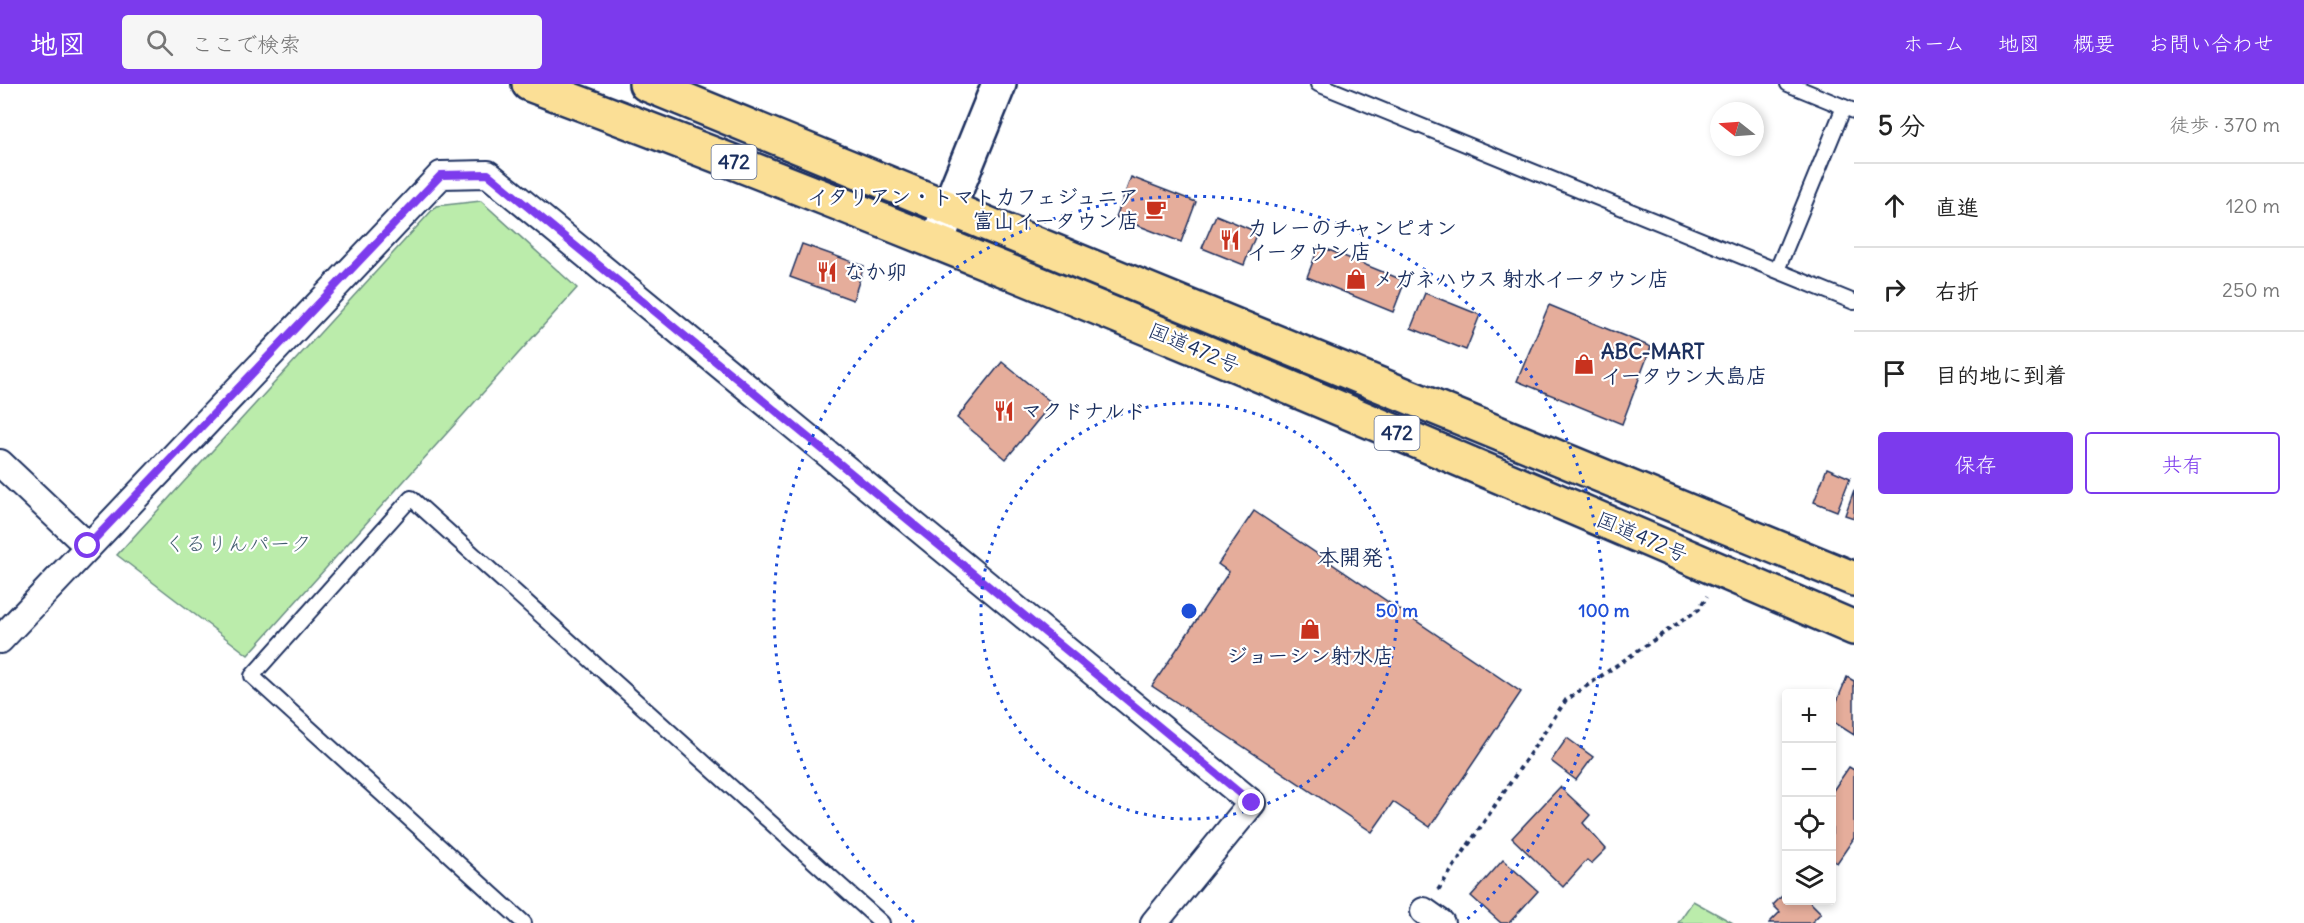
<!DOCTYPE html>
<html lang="ja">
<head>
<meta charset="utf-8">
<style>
	body { margin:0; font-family:Delius,"Klee One",sans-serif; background:#f6f6f6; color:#222 }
	.controls { position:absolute; right:18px; bottom:18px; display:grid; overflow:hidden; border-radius:6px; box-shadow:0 3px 9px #0003 }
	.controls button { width:54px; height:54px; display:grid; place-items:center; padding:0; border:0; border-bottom:2px solid #e0e0e0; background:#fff; color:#222; font:30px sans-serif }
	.compass { position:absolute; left:1710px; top:18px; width:54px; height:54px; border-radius:50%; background:#fff; box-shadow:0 3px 9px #0003; rotate:287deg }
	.stop { position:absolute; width:18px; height:18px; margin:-14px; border:4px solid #7c3aed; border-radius:50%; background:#fff }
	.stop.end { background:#7c3aed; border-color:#fff; box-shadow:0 2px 6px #0008 }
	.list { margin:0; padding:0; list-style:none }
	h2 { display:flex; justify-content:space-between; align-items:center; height:78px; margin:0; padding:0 24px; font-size:26px }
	h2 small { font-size:20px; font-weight:400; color:#767676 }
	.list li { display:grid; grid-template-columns:39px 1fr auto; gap:18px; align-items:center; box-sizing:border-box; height:84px; padding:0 24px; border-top:2px solid #e0e0e0 }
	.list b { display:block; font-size:22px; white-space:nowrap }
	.list em { font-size:20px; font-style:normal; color:#767676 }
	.actions { display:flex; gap:12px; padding:18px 24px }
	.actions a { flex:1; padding:14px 0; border:2px solid #7c3aed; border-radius:6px; text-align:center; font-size:21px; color:#7c3aed }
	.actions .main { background:#7c3aed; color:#fff }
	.icon { flex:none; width:33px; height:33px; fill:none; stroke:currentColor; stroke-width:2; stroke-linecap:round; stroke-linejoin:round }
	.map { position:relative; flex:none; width:1854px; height:839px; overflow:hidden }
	header { display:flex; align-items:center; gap:36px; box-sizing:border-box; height:84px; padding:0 30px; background:#7c3aed; color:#fff }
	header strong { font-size:28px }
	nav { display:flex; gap:33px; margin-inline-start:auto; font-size:21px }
	.search { width:420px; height:54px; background:#f6f6f6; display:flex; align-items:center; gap:15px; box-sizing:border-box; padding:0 21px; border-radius:6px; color:#767676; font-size:22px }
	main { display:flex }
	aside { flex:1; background:#fff }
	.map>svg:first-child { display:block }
	.green { fill:#bbecab; stroke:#6b8e84; stroke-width:1.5 }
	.building { fill:#e5ad9b; stroke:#1b2f5e; stroke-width:1.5 }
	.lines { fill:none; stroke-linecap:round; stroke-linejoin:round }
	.service-casing { stroke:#1b2f5e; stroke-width:18 }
	.minor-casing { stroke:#1b2f5e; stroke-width:30 }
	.tertiary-casing { stroke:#1b2f5e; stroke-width:38 }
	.trunk-casing { stroke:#1b2f5e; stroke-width:38 }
	.path { stroke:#1b2f5e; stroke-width:4; stroke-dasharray:4.5 4.5; stroke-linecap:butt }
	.service { stroke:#fff; stroke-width:14 }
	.minor { stroke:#fff; stroke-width:26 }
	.tertiary { stroke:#fff; stroke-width:33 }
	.trunk { stroke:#fbdf96; stroke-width:33 }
	.route { stroke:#7c3aed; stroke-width:8 }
	.ring { fill:none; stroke:#1d4ed8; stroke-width:3; stroke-dasharray:3 6 }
	.labels { text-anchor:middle; stroke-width:4.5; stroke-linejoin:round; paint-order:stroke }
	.shield { fill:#fff; stroke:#5f6d8e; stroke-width:1.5 }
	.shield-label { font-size:20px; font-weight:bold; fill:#1b2f5e }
	.poi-label { font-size:21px; font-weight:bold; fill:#1b2f5e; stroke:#fff; text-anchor:start }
	.street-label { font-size:21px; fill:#1b2f5e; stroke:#fff }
	.park-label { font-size:21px; fill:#435e71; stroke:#fff }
	.neighbourhood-label { font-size:22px; font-weight:bold; fill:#1b2f5e; stroke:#fff }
	.centre { fill:#1d4ed8; stroke:#fff; stroke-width:3 }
	.ring-label { font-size:18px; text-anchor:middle; font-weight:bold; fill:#1d4ed8; stroke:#fff; stroke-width:4.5; stroke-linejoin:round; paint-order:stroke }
</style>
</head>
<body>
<header>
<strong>地図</strong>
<div class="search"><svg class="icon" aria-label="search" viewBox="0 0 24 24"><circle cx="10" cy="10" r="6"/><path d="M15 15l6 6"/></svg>ここで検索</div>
<nav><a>ホーム</a><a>地図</a><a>概要</a><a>お問い合わせ</a></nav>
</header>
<main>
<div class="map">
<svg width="1854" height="839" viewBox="0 0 1854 839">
	<rect width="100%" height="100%" fill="#fff"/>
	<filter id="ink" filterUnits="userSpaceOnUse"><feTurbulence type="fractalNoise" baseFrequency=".0167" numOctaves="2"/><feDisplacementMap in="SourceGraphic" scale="12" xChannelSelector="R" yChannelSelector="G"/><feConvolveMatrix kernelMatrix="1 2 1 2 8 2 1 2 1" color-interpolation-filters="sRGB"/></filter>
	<g filter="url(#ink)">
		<g class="green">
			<polygon points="481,117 577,204 248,571 117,471 436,122"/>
			<polygon points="1693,817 1733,839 1678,839"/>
		</g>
		<g class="building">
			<polygon points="1131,93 1196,118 1181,158 1116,133"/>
			<polygon points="1216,131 1257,148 1244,181 1202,164"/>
			<polygon points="802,160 864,182 853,216 790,193"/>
			<polygon points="1319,162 1405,197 1393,228 1307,193"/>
			<polygon points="1425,209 1480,231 1466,266 1411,244"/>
			<polygon points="1549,221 1651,263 1622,340 1517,297"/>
			<polygon points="1002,278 1052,319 1006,375 957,334"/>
			<polygon points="1827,384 1850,394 1837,427 1814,418"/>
			<polygon points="1854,406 1854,434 1845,431"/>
			<polygon points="1254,427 1521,608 1430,743 1393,718 1372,748 1152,602 1229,488 1218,480"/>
			<polygon points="1847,593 1854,597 1854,651 1832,637 1832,629"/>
			<polygon points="1567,654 1593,673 1576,696 1551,677"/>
			<polygon points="1849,683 1854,686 1854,754 1837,779 1832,775 1832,708"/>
			<polygon points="1560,703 1590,731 1583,739 1606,765 1591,780 1587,776 1563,803 1512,754"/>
			<polygon points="1503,776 1538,807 1509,839 1501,839 1471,812"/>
			<polygon points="1786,808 1786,816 1808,816 1821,829 1811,839 1769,839 1780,828 1773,821"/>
		</g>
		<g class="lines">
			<g class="service-casing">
				<g id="service">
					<polyline points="1318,0 1854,218"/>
					<polyline points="1788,0 1854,27"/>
					<polyline points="1777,186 1844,23"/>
					<polyline points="524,839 252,592 411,414 882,839"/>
				</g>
			</g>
			<g class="minor-casing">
				<g id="minor">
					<polyline points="0,379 88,462"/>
					<polyline points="0,556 441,91 488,90 1252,719 1154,839"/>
					<polyline points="1424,827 1441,839"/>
				</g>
			</g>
			<g class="tertiary-casing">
				<polyline id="tertiary" points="938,157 949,123 999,0"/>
			</g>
			<g class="trunk-casing">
				<g id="trunk">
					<path d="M529,0c447,167 886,355 1325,544"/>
					<polyline points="646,0 1854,495"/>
				</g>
			</g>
			<polyline class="path" points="1438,806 1566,616 1699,525 1707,512"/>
			<use href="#service" class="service"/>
			<use href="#minor" class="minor"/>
			<use href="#tertiary" class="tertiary"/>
			<use href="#trunk" class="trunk"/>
		</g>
	</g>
	<g class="lines" filter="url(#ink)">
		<polyline class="route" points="88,462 441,91 488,90 1252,719"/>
	</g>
	<g class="ring">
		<circle cx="1189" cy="527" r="208"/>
		<path d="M914 838A415 415 0 1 1 1464 838"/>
	</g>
	<defs>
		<g id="cafe-bare" transform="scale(1.62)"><path d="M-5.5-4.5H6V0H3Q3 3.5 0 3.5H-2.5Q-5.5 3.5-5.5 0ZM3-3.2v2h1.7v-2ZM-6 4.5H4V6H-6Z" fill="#c8321e" stroke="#fff" stroke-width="2.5" paint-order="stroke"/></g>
		<g id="restaurant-bare" transform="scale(1.62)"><path d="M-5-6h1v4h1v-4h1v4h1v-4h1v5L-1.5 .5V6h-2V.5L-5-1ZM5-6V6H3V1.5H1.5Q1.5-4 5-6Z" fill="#c8321e" stroke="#fff" stroke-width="2.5" paint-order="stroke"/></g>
		<g id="shop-bare" transform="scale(1.62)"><path d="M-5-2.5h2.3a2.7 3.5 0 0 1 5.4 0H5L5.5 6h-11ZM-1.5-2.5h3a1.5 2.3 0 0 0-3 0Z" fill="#c8321e" stroke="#fff" stroke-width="2.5" paint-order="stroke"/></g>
	</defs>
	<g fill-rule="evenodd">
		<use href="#cafe-bare" x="1156" y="125"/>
		<use href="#restaurant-bare" x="1230" y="156"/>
		<use href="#restaurant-bare" x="827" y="188"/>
		<use href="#shop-bare" x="1356" y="195"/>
		<use href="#shop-bare" x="1584" y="280"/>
		<use href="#restaurant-bare" x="1004" y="327"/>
		<use href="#shop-bare" x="1310" y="545"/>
	</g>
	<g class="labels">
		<g class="shield">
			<rect x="711.5" y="61" width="45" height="34" rx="4.5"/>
			<rect x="1374.5" y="332" width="45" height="34" rx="4.5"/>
		</g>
		<g class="shield-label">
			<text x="734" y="85">472</text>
			<text x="1397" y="356">472</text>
		</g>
		<g class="poi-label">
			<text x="1139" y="120" text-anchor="end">イタリアン・トマトカフェジュニア<tspan x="1139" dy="24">富山イータウン店</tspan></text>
			<text x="1247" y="151">カレーのチャンピオン<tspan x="1247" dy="24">イータウン店</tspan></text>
			<text x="844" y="195">なか卯</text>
			<text x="1373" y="202">メガネハウス 射水イータウン店</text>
			<text x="1601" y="275">ABC-MART<tspan x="1601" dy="24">イータウン大島店</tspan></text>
			<text x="1021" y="334">マクドナルド</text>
			<text x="1310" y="579" text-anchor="middle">ジョーシン射水店</text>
		</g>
		<g class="street-label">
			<text transform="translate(1194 264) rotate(23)" y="7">国道472号</text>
			<text transform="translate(1642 453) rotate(23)" y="7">国道472号</text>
		</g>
		<g class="park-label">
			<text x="238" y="467">くるりんパーク</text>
		</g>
		<g class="neighbourhood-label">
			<text x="1350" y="481">本開発</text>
		</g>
	</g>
	<circle cx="1189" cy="527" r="9" class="centre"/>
	<g class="ring-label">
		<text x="1397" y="533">50 m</text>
		<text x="1604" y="533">100 m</text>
	</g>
</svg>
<div class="controls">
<button>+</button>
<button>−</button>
<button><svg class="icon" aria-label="locate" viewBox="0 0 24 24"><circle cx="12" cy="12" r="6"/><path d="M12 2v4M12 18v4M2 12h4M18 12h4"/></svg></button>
<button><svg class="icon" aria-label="layers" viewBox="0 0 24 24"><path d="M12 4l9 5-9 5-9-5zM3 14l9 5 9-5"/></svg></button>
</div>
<svg class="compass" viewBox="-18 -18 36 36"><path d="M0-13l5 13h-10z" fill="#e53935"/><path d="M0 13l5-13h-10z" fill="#767676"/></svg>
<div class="stop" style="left:88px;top:462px"></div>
<div class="stop end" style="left:1252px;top:719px"></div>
</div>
<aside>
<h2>5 分<small>徒歩 · 370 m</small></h2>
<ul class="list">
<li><svg class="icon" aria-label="ahead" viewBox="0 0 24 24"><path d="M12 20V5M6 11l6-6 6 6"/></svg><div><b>直進</b></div><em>120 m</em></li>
<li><svg class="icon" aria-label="right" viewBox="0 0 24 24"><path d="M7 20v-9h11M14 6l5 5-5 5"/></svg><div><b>右折</b></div><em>250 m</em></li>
<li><svg class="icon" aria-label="arrive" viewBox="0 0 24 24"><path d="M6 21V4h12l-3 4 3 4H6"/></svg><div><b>目的地に到着</b></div></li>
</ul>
<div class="actions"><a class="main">保存</a><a>共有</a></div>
</aside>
</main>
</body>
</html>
